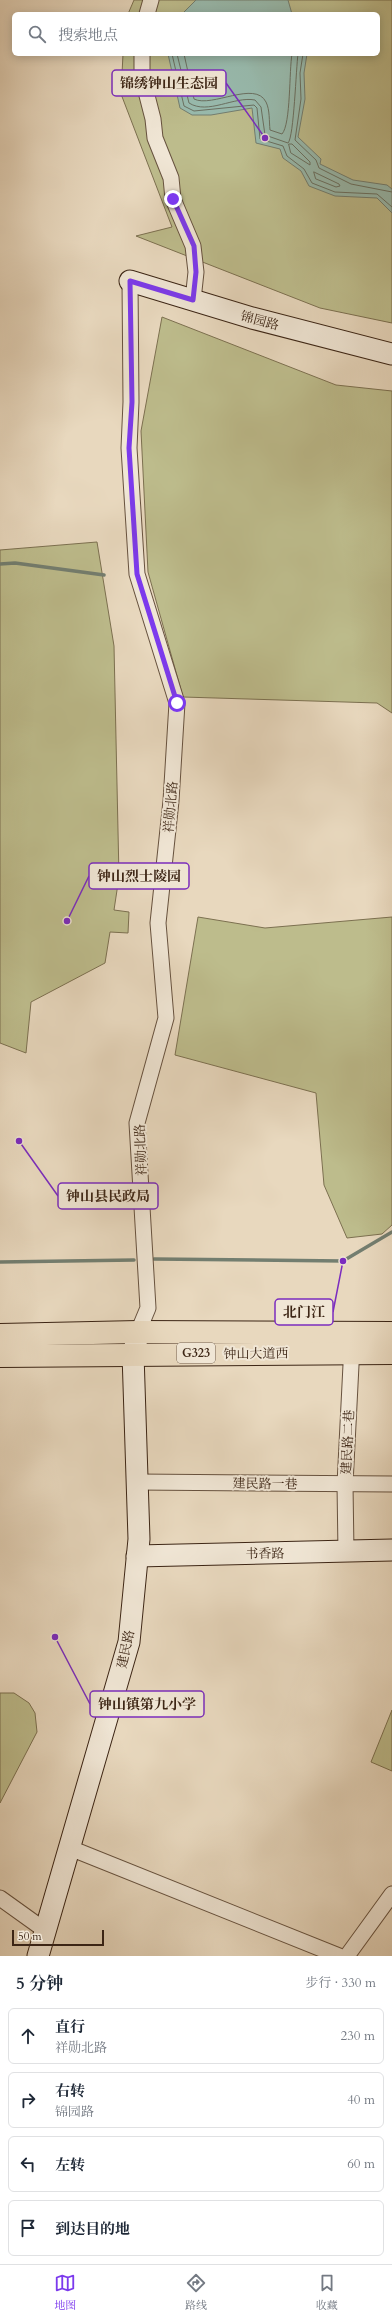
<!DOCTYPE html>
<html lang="zh">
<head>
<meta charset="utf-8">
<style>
	body { margin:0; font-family:Cardo,"Noto Serif SC",serif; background:#f2f2f3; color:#1f2937 }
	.scale { position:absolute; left:12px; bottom:10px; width:92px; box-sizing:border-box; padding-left:4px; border:2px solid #3c2515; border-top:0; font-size:11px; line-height:14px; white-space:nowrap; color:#3c2515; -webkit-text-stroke:3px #f0e6d5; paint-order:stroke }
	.stop { position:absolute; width:12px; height:12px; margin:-9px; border:3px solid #7c3aed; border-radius:50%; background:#fff }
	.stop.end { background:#7c3aed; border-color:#fff; box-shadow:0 1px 4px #0008 }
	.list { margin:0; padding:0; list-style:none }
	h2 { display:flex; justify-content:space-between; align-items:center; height:52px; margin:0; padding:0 16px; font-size:17px }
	h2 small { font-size:13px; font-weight:400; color:#747a83 }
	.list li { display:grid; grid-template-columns:26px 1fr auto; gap:12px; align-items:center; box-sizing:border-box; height:56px; margin:0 8px 8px; padding:0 8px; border:1px solid #e0e1e3; border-radius:6px }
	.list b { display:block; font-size:15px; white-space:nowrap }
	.list p { margin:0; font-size:13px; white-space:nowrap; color:#747a83 }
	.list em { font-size:13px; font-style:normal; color:#747a83 }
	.icon { flex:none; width:22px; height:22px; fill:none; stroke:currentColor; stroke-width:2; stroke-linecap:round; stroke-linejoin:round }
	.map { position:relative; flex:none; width:392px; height:1956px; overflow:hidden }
	.search { position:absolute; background:#fff; box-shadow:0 2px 10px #0003; left:12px; right:12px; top:12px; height:44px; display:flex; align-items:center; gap:10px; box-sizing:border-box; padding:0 14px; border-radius:6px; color:#747a83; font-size:15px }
	.sheet { height:308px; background:#fff }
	nav { display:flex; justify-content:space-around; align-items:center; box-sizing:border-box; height:56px; border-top:1px solid #e0e1e3; background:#fff; font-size:11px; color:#747a83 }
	nav a { display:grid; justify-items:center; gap:2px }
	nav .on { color:#7c3aed }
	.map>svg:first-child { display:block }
	.green { fill:#bdbc8c; stroke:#7c7050 }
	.water { fill:#98baad; stroke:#737e70 }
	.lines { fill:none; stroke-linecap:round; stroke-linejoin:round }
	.shore { stroke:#6a7061; stroke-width:1 }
	.stream { stroke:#737e70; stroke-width:3.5 }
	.street-casing { stroke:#67523f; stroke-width:17 }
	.secondary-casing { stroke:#3c2515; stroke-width:23 }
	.highway-casing { stroke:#3c2515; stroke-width:24 }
	.street { stroke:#f0e6d5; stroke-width:15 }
	.secondary { stroke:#f0e6d5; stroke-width:21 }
	.highway { stroke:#e8d8be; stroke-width:22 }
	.route { stroke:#7c3aed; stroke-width:5 }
	.labels { text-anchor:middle; stroke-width:4; stroke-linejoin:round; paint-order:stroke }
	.shield { fill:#f0e6d5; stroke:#725f4f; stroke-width:1 }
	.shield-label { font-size:12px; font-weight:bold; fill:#3c2515 }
	.street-label { font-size:13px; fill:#3c2515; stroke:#f0e6d5 }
	.leader { fill:none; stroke:#7b2cbf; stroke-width:1.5 }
	.callout-dot { fill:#7b2cbf; stroke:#f0e6d5; stroke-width:1.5 }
	.callout { fill:#f0e6d5; stroke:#7b2cbf; stroke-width:1.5 }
	.callout-label { font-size:14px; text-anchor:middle; font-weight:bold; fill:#3c2515 }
</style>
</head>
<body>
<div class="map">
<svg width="392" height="1956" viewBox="0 0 392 1956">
	<rect width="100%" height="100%" fill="#e8d8be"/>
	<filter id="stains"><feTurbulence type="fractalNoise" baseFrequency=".005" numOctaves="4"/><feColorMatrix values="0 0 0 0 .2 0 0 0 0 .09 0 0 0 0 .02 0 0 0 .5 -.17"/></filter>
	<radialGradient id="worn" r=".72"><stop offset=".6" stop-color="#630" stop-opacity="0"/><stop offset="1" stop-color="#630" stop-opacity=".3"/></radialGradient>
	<g class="green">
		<polygon points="134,0 392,0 392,323 320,308 136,236 172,227 121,94 123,54 378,54 378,14 128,14"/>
		<polygon points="162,317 336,385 392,391 392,713 377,703 183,697 148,572 141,431"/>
		<polygon points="97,542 114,646 119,877 114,910 129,912 128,933 110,932 105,963 31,1002 26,1053 0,1043 0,550"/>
		<polygon points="198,917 265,928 392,917 392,1225 382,1234 347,1238 324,1185 316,1093 175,1055"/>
		<polygon points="0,1693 14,1693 29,1703 35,1713 37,1732 0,1803"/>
		<polygon points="392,1710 392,1771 371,1762"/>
	</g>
	<g class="water">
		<polygon points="196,0 288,0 292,14 182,14"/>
		<polygon points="168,54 307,54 304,73 305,99 298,137 321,159 320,164 353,180 387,185 392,189 392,213 377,198 335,196 309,186 301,171 283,158 280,149 256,143 252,108 211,115 192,115 180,108"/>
	</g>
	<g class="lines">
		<g class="shore">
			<polyline points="172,54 184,106 194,111 254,105 257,108 260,139 283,146 287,156 304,169 312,183 335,192 377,194 392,207"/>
			<path d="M177,54l12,49c19,12 45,-7 66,-3l6,7 4,28 23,8c6,-6 8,-75 10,-89"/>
			<path d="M184,54l10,45c18,9 61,-19 72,3 4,8 3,19 4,28l12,4c9,-10 7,-64 10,-80"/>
			<polyline points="303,54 300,73 301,99 295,140 316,160 319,168 351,184 392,192"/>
			<polygon points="289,144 292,144 310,162 310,165 291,153"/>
			<polygon points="314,172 339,184 340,186 336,187 316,179"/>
		</g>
		<g class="stream">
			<polyline points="0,564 15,563 104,575"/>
			<polyline points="154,1259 343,1261 392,1232"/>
			<polyline points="0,1262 134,1260"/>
		</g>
		<g class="street-casing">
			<g id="street">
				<polyline points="147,14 151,0"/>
				<polyline points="142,54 142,76 153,119 155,138 171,178 173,199 193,246 196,272 193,300"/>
				<polyline points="130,281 131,402 129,448 137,574 177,703 171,801 158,923 166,1018 137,1123 148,1308 138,1332"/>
				<polyline points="137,1482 392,1484"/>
				<polyline points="346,1552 345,1484 352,1345"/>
				<polyline points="70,1848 339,1956"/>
				<polyline points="0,1898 46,1931"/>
				<polyline points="347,1956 392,1894"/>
			</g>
		</g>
		<g class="secondary-casing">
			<g id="secondary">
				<polyline points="130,281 252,318 392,354"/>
				<polyline points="137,1556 392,1550"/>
				<polyline points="38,1956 129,1642 139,1539 133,1354 137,1339"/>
			</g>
		</g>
		<g class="highway-casing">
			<g id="highway">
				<polyline points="0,1335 138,1332 392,1333"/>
				<polyline points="0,1356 392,1353"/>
			</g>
		</g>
		<use href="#street" class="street"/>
		<use href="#secondary" class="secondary"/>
		<use href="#highway" class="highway"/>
	</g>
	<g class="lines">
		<polyline class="route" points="173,199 194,246 196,272 193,300 130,281 132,402 129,448 137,574 177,703"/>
	</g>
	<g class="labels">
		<rect class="shield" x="177" y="1343" width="38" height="20" rx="3"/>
		<g class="shield-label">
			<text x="196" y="1357">G323</text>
		</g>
		<g class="street-label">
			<text transform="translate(260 320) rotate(15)" y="5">锦园路</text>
			<text transform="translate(170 807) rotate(-85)" y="5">祥勋北路</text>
			<text transform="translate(140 1150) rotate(-92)" y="5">祥勋北路</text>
			<text transform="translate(256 1353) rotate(-1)" y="5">钟山大道西</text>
			<text transform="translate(347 1442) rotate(-87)" y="5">建民路二巷</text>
			<text transform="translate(265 1483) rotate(1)" y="5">建民路一巷</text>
			<text transform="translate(265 1553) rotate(-1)" y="5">书香路</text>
			<text transform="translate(125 1649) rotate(-78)" y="5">建民路</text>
		</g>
	</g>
	<path class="leader" d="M265 138L226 83M67 921L89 876M19 1141L58 1196M343 1261L333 1312M55 1637L90 1704"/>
	<g class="callout-dot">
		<circle cx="265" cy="138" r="4"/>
		<circle cx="67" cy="921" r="4"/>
		<circle cx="19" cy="1141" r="4"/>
		<circle cx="343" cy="1261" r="4"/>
		<circle cx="55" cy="1637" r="4"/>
	</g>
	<g class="callout">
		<rect x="112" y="70" width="114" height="26" rx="4"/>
		<rect x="89" y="863" width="100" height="26" rx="4"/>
		<rect x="58" y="1183" width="100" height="26" rx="4"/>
		<rect x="275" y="1299" width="58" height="26" rx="4"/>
		<rect x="90" y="1691" width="114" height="26" rx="4"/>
	</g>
	<g class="callout-label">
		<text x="169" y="88">锦绣钟山生态园</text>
		<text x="139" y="881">钟山烈士陵园</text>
		<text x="108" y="1201">钟山县民政局</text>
		<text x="304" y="1317">北门江</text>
		<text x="147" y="1709">钟山镇第九小学</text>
	</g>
	<rect width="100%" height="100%" filter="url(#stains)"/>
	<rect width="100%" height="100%" fill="url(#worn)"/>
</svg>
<div class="scale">50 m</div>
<div class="stop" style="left:177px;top:703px"></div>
<div class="stop end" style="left:173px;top:199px"></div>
<div class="search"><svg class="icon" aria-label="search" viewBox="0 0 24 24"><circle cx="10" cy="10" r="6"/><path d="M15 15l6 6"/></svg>搜索地点</div>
</div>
<section class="sheet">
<h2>5 分钟<small>步行 · 330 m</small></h2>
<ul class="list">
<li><svg class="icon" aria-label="ahead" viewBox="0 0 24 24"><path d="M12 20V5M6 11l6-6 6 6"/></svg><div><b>直行</b><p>祥勋北路</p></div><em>230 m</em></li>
<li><svg class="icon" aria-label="right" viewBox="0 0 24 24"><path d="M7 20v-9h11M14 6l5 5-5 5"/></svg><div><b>右转</b><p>锦园路</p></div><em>40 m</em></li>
<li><svg class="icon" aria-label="left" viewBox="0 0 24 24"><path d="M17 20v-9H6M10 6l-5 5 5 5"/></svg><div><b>左转</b></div><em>60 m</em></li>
<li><svg class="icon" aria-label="arrive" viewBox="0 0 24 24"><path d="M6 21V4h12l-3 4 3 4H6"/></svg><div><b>到达目的地</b></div></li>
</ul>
</section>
<nav>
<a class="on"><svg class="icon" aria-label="map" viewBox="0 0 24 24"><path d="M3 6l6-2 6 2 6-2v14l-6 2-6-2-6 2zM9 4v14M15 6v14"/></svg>地图</a>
<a><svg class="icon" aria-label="directions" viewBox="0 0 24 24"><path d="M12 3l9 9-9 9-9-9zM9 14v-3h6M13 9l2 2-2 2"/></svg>路线</a>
<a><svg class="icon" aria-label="saved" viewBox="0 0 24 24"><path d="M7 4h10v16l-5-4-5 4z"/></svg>收藏</a>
</nav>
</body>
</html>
